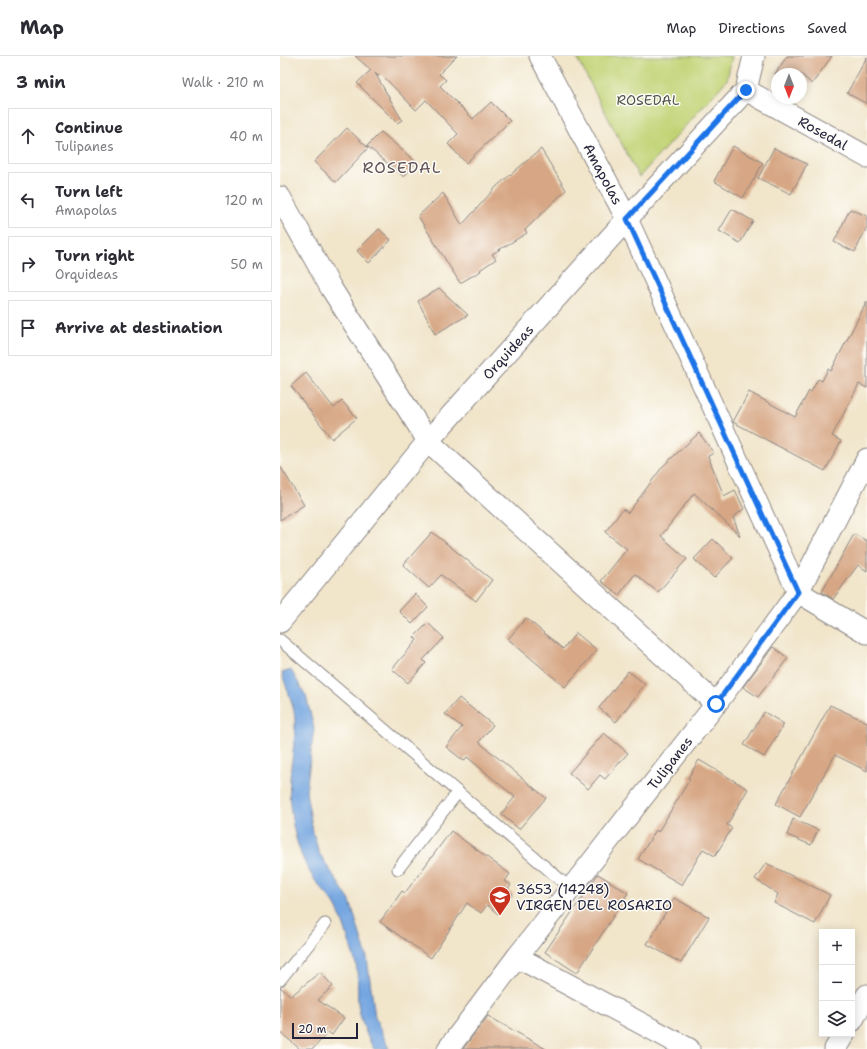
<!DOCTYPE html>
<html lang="en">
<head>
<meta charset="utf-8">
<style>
	body { margin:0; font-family:"Shantell Sans",sans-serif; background:#f2f2f3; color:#2b2b33 }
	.controls { position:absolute; right:12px; bottom:12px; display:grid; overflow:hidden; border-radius:0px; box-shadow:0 2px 10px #0003 }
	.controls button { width:36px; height:36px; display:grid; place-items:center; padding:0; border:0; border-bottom:1px solid #e1e1e2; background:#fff; color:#2b2b33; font:20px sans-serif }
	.compass { position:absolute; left:491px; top:12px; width:36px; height:36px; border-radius:50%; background:#fff; box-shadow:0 2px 10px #0003; rotate:180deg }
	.scale { position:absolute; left:12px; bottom:10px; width:66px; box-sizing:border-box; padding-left:4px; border:2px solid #22223b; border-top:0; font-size:11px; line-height:14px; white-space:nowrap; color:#22223b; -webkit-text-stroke:3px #fdfcf7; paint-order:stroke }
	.stop { position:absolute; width:12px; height:12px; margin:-9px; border:3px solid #1a73e8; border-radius:50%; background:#fff }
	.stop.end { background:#1a73e8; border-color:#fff; box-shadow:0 1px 4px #0008 }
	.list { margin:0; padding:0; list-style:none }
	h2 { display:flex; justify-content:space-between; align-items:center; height:52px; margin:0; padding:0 16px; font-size:17px }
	h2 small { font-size:13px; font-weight:400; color:#7c7c81 }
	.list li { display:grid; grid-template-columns:26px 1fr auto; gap:12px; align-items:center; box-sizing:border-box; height:56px; margin:0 8px 8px; padding:0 8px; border:1px solid #e1e1e2; border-radius:0px }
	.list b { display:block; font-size:15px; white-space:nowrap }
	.list p { margin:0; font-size:13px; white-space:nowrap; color:#7c7c81 }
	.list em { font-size:13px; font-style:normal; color:#7c7c81 }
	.icon { flex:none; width:22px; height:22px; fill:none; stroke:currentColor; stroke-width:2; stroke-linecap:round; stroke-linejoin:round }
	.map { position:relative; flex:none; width:587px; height:993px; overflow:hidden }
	header { display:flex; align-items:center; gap:24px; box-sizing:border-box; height:56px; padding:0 20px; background:#fff; border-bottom:1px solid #e1e1e2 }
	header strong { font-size:19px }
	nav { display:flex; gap:22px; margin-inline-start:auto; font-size:14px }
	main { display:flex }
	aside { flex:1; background:#fff }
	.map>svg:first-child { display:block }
	.green { fill:#c1d375; stroke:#727a58 }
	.water { fill:#74a6e0; stroke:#4b648e }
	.building { fill:#d7a785 }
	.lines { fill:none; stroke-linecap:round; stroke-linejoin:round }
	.service-casing { stroke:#8a8482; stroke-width:13 }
	.minor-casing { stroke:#8a8482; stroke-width:23 }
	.service { stroke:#fff; stroke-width:11 }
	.minor { stroke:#fff; stroke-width:21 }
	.route { stroke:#1a73e8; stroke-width:5 }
	.labels { text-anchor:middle; stroke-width:3; stroke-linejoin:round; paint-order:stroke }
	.park-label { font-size:14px; fill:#52574c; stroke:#fdfcf7 }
	.street-label { font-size:14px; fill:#22223b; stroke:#fdfcf7 }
	.poi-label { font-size:14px; fill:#22223b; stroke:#fdfcf7; text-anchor:start }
	.quarter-label { font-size:16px; letter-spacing:1px; fill:#615155; stroke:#fdfcf7 }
</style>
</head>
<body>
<header>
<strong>Map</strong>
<nav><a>Map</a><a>Directions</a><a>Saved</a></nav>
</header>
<main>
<aside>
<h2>3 min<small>Walk · 210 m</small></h2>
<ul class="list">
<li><svg class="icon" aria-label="ahead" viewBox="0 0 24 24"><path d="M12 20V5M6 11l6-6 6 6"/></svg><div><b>Continue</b><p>Tulipanes</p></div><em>40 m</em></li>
<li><svg class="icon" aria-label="left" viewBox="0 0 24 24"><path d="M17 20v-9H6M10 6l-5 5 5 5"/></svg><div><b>Turn left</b><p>Amapolas</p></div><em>120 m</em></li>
<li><svg class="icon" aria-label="right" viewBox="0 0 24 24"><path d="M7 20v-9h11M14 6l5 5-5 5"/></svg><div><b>Turn right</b><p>Orquideas</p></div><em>50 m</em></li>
<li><svg class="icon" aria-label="arrive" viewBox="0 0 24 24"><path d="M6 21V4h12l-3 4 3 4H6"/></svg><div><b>Arrive at destination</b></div></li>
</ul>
</aside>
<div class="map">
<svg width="587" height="993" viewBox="0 0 587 993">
	<rect width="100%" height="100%" fill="#fdfcf7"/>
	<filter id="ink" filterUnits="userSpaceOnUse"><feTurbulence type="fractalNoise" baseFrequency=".025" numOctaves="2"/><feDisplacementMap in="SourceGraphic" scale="8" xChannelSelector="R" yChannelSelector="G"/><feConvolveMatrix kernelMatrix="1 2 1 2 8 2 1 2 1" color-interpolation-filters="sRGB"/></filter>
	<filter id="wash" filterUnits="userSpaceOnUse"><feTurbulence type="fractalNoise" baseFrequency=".012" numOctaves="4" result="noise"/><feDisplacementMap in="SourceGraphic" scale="16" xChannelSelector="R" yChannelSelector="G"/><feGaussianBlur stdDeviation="0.9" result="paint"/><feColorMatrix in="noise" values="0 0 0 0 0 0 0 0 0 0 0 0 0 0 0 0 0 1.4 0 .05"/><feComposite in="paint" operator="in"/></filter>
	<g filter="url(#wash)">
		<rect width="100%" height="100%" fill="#f1e5ca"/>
		<polygon class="green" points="296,0 452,0 447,24 359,121"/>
		<path class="water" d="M11,614l15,26 8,32 -8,64 7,40 6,21 31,48 17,57 8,59 14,32h-15c-8,-14 -14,-30 -16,-46 -1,-14 1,-27 -3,-42 -4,-14 -14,-48 -22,-59 -5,-7 -11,-12 -16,-19 -17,-23 -24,-50 -27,-79 -3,-27 6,-57 5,-84 -1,-17 -9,-31 -13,-47z"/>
		<g id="blocks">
			<g class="building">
				<polygon points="75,0 177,0 159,18 166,24 160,30 193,63 211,46 230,65 186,107 168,88 178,78 146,44 136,54 101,18 98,20 95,17 122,64 117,67 77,27 91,14"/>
				<polygon points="507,0 552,0 532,28 521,18 495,18"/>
				<polygon points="587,1 587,48 567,37"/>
				<polygon points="67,72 88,92 56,126 34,106"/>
				<polygon points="101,76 136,106 124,121 87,90"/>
				<polygon points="453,90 483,107 463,142 434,125"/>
				<polygon points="494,92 527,108 511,138 478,122"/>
				<polygon points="261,93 286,134 245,174 247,177 212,198 216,203 200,214 201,215 180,227 138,160 163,137 182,169 217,130"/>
				<polygon points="452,153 473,165 460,187 439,175"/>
				<polygon points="570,153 587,160 587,171 575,196 554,186"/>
				<polygon points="99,173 111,184 89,207 77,195"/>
				<polygon points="159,232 188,259 155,278 138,245"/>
				<polygon points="587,245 587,332 579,328 552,380 561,385 545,415 453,366 469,336 515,361 529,335 531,336 538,323 542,325 548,313 551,315"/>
				<polygon points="26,317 54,352 62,345 77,362 52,383 11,330"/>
				<polygon points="419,377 434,397 428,400 444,440 455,434 464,453 453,461 460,480 414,437 381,480 407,503 378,536 355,518 339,539 321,525 347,493 325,476 343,453 348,457 383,410"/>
				<polygon points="0,410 24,449 0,464"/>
				<polygon points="152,476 212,524 196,545 161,519 149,532 123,509"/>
				<polygon points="574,478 587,485 587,515 578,509 553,543 542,536"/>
				<polygon points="433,483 453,502 434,522 414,503"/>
				<polygon points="135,538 148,551 132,568 119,555"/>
				<polygon points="246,562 283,593 296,577 317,594 285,631 228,583"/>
				<polygon points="148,567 164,582 143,604 146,607 128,627 112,613 137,584 134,581"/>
				<polygon points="493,591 508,602 478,641 463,631"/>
				<polygon points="348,615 365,628 336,666 319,652"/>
				<polygon points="179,642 213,669 199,686 266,742 239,773 221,758 235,741 187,701 184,705 166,691 182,671 165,658"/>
				<polygon points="550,649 587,666 587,715 555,699 520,761 496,748"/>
				<polygon points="484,656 504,668 484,701 464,689"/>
				<polygon points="324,677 348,697 325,723 320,719 308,733 289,717"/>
				<polygon points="419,704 468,733 447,769 452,772 435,800 423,793 402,829 358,803 376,774 378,776 410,723 408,722"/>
				<polygon points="513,763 538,774 531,789 507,779"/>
				<polygon points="171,775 230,818 225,825 231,829 227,834 233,838 218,858 207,849 201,857 187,847 151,902 100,866 122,835 125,837"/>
				<polygon points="486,807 550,839 535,868 494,847 498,838 475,823"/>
				<polygon points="318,818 348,837 297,917 265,896"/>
				<polygon points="394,842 429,861 401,907 367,888"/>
				<polygon points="40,916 53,930 38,944 64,962 52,979 48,976 33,993 20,993 0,976 0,931 11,940"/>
				<polygon points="208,960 266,993 183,993"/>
			</g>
		</g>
	</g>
	<g filter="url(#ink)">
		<use href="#blocks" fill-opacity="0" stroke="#8a8482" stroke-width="1"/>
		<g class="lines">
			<g class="service-casing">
				<g id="service">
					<polyline points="0,584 291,833"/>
					<polyline points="118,813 178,736"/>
					<polyline points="0,924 45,868"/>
				</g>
			</g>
			<g class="minor-casing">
				<g id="minor">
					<polyline points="260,0 347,163 518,536 587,577"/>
					<polyline points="466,34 587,101"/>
					<polyline points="466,34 474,0"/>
					<polyline points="0,141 51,232 148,385 436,648"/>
					<polyline points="0,566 148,385 347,163 466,34"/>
					<polyline points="237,901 409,993"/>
					<polyline points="572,965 587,939"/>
					<polyline points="168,993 237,901 436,648 518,536 587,403"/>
					<polyline points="555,993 564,978"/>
				</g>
			</g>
			<use href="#service" class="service"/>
			<use href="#minor" class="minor"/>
		</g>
	</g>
	<g class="lines" filter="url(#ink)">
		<polyline class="route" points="436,648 518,536 347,163 466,34"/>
	</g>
	<defs>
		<g id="school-pin" transform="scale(1.15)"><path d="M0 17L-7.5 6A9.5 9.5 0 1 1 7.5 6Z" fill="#c8321e" stroke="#fdfcf7"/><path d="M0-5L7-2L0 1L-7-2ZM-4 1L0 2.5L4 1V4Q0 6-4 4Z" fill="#fff"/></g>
	</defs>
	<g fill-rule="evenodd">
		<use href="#school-pin" x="220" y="841"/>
	</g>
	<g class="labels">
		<g class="park-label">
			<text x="368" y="49">ROSEDAL</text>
		</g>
		<g class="street-label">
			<text transform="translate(543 77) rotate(29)" y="5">Rosedal</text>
			<text transform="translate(323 118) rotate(62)" y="5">Amapolas</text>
			<text transform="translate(228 296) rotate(-48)" y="5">Orquideas</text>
			<text transform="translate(390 707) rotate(-52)" y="5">Tulipanes</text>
		</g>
		<g class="poi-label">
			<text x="236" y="838">3653 (14248)<tspan x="236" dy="16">VIRGEN DEL ROSARIO</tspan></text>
		</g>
		<g class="quarter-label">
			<text x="122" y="117">ROSEDAL</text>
		</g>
	</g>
</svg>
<div class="controls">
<button>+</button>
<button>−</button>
<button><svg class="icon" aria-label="layers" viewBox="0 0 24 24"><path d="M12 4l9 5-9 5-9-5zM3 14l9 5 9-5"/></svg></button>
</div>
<svg class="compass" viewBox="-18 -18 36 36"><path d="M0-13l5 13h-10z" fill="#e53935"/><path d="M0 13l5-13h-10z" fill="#7c7c81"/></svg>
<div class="scale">20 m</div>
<div class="stop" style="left:436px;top:648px"></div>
<div class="stop end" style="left:466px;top:34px"></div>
</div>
</main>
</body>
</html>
